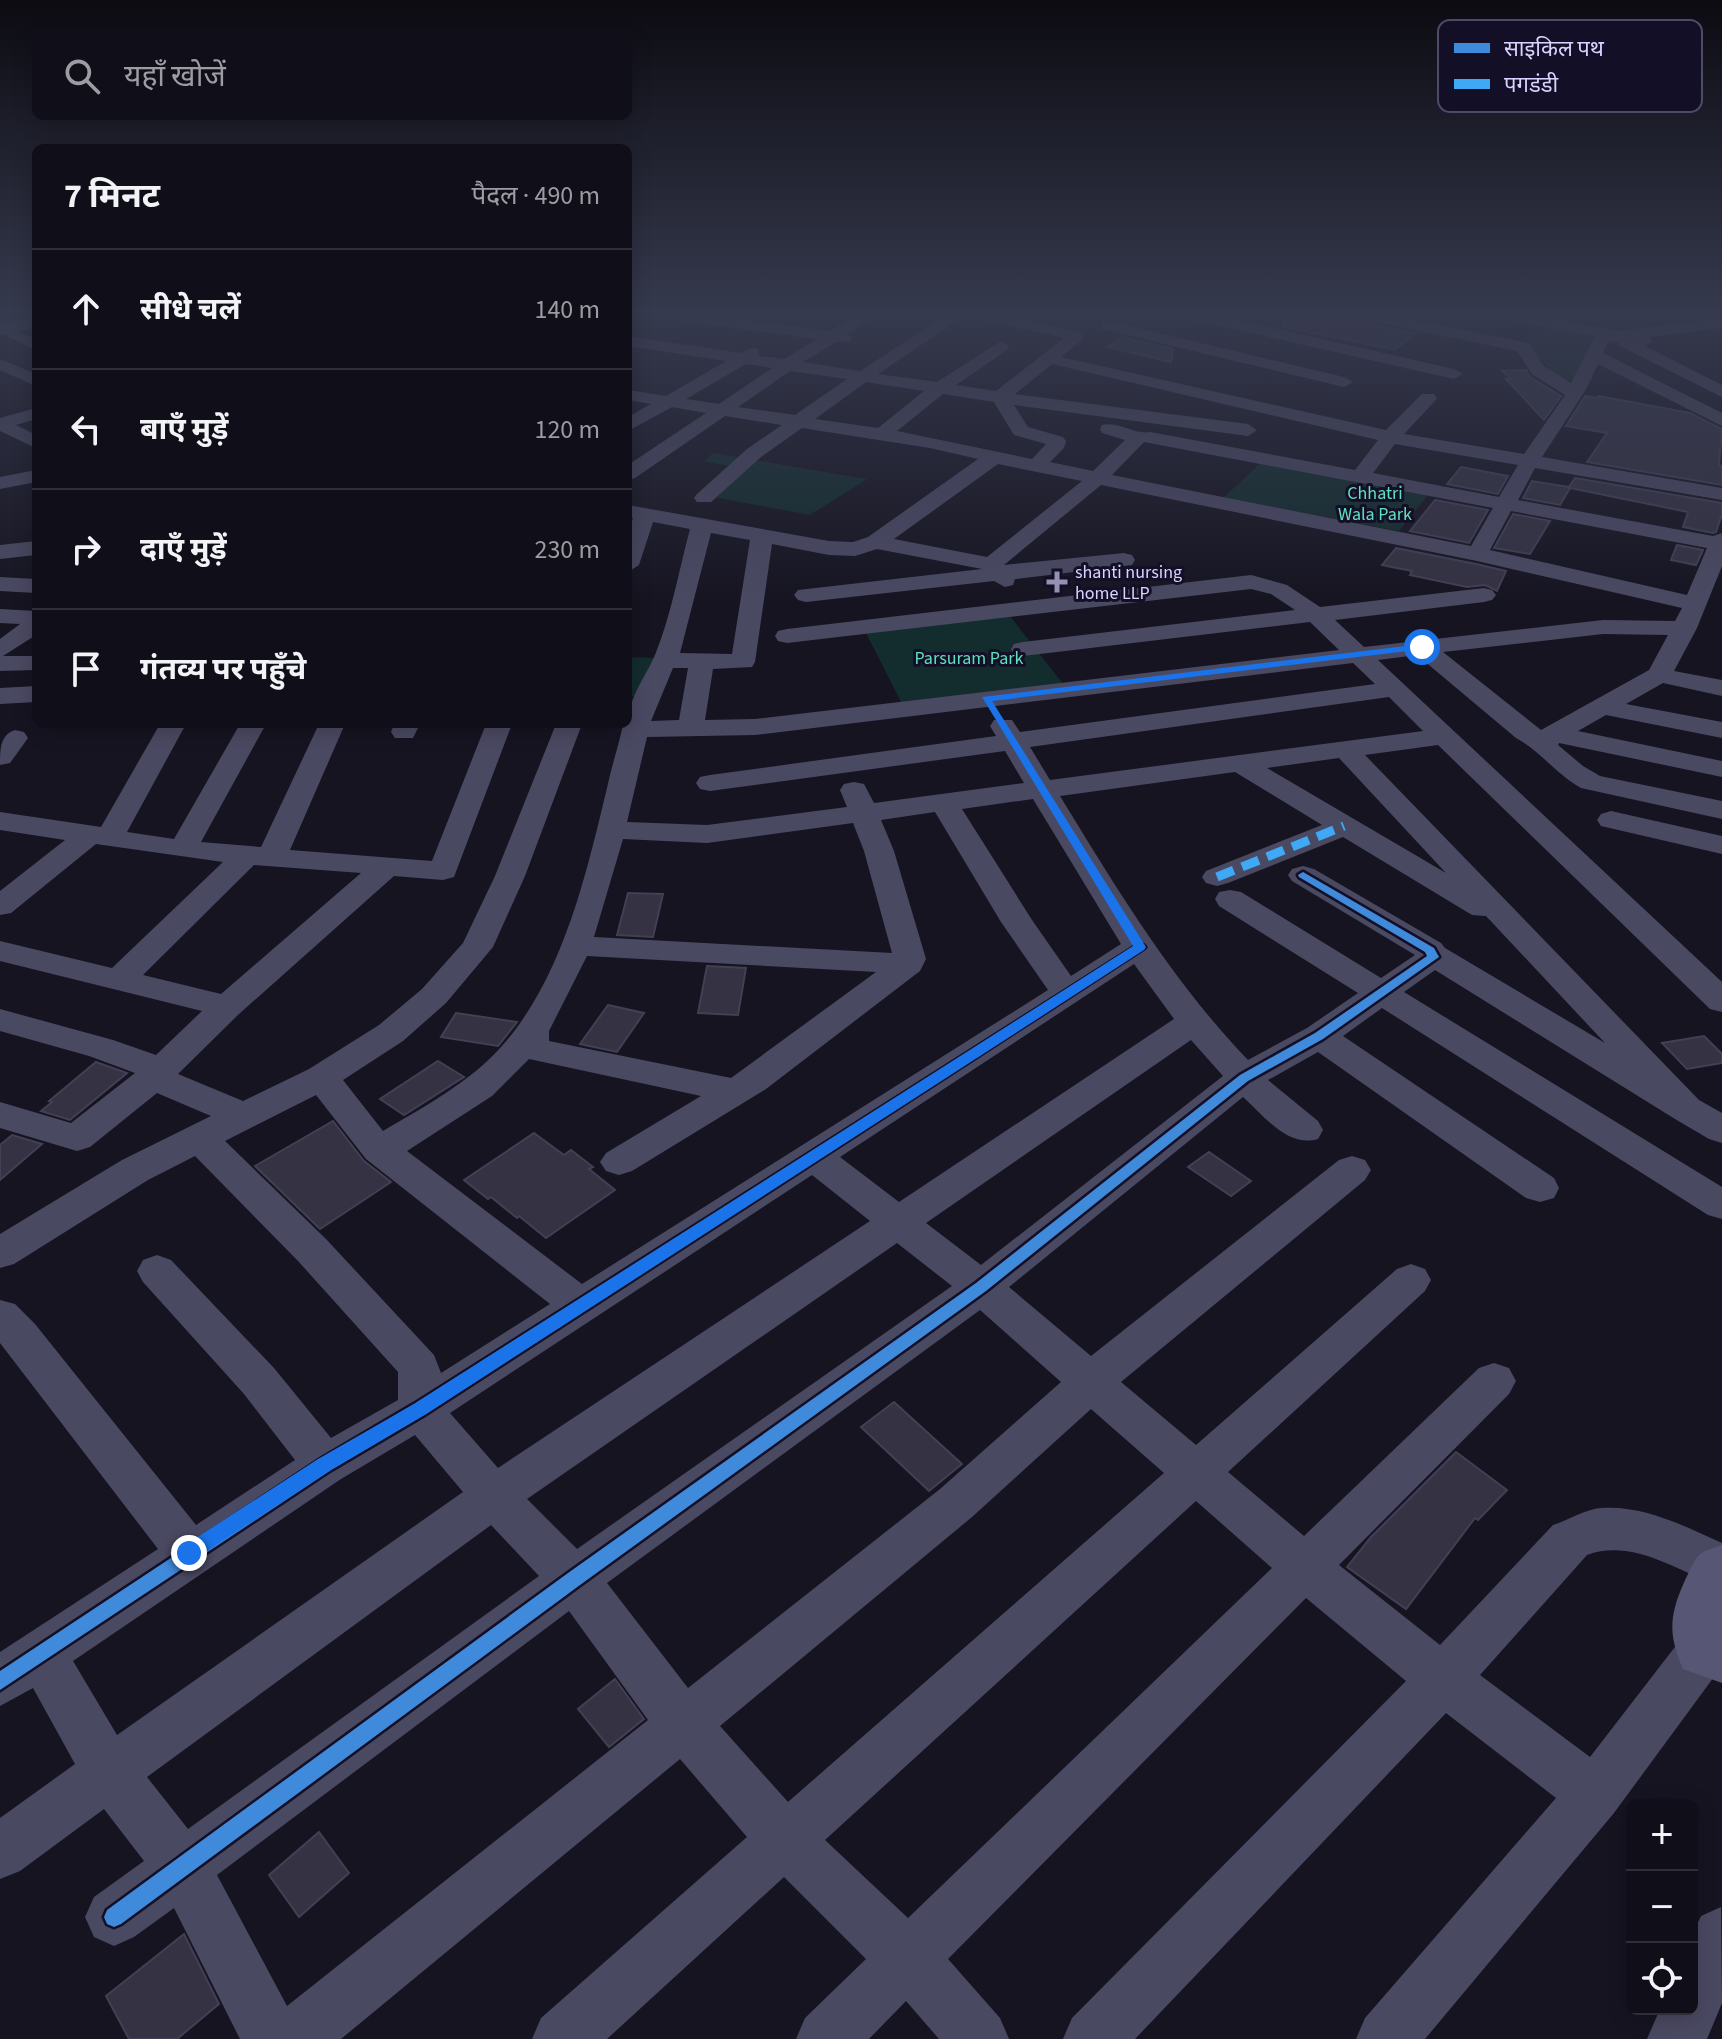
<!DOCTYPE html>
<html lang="hi">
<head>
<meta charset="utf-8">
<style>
	body { margin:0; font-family:"Source Sans 3","Noto Sans Devanagari",sans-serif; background:#1e1d26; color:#f1f3f6 }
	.controls { position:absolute; right:24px; bottom:24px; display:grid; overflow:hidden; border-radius:12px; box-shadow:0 4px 20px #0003 }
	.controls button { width:72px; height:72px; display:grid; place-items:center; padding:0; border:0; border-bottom:2px solid #302f38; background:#100f19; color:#f1f3f6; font:40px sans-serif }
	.stop { position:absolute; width:24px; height:24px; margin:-18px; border:6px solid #1a73e8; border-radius:50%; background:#fff }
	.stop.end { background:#1a73e8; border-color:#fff; box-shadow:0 2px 8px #0008 }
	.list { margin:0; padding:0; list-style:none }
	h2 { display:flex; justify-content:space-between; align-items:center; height:104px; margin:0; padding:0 32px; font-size:34px }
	h2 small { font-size:26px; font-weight:400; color:#9c9ca2 }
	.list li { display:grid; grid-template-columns:52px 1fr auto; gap:24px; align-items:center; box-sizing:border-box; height:120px; padding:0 32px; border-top:2px solid #302f38 }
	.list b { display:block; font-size:30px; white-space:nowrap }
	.list em { font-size:26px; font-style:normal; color:#9c9ca2 }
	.icon { flex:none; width:44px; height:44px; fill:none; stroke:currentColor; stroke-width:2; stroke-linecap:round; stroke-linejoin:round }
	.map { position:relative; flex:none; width:1722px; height:2039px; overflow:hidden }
	.search { position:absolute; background:#100f19; box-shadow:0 4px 20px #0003; left:32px; top:32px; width:600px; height:88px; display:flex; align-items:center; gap:20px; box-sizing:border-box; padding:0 28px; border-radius:12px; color:#9c9ca2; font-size:30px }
	.panel { position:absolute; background:#100f19; box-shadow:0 4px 20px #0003; left:32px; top:144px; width:600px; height:584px; border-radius:12px }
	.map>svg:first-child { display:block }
	.green { fill:#132c2d }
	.building { fill:#343243; stroke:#433f54; stroke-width:2 }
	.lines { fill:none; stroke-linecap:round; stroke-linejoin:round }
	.street { fill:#4a4962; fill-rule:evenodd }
	.secondary { fill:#575674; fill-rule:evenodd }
	.quiet { stroke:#3fa9f5; stroke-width:9; stroke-dasharray:18 9; stroke-linecap:butt }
	.cycleway-casing { stroke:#130f26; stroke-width:5 }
	.cycleway { fill:#408adc; fill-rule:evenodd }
	.route { fill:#1a73e8 }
	.poi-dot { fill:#9591b1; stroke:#130f26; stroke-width:3 }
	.labels { text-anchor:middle; stroke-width:6; stroke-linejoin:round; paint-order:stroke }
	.far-park-label { font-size:18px; fill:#5fe0c0; stroke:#130f26 }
	.far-poi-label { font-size:18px; fill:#d9d4ff; stroke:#130f26; text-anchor:start }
	.key { fill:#130f26; stroke:#4e4a67; stroke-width:2 }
	.key-label { font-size:22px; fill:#d9d4ff }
</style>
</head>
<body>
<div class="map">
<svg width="1722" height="2039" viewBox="0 0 1722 2039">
	<rect width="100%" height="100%" fill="#161421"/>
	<g class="green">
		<polygon points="1555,325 1596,336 1592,380 1587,385 1557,378 1522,338"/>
		<polygon points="713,453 867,479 810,515 708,496 740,468 704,461"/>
		<polygon points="1265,459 1432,490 1399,531 1223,498"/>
		<polygon points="1010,616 1064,685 902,704 866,633"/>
		<polygon points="628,657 660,658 644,696 628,696"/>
	</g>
	<g class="building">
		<polygon points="1284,316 1361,316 1371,324 1415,333 1395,350 1283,327"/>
		<polygon points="1122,337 1173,349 1171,362 1108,347"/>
		<polygon points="1526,370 1530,377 1561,396 1544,420 1506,379 1511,379 1502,371"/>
		<polygon points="1585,396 1597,398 1599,396 1690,413 1722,429 1719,465 1722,466 1722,485 1587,462 1607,433 1566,426"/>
		<polygon points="1461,467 1508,476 1498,494 1447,484"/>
		<polygon points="1575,478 1722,503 1722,514 1716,532 1713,533 1683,527 1688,512 1570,488 1560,505 1523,498 1532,481 1569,487"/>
		<polygon points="1435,500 1488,510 1469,543 1410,531"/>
		<polygon points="1513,514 1550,521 1530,554 1494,548"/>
		<polygon points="1677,545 1703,550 1696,565 1671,560"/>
		<polygon points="1396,548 1476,564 1506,571 1497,591 1485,585 1467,587 1410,575 1412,571 1382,565"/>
		<polygon points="628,893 663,894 653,937 617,935"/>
		<polygon points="707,966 746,968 738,1015 698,1013"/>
		<polygon points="608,1005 644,1013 617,1052 580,1044"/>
		<polygon points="456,1013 517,1022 498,1046 441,1037"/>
		<polygon points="1704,1036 1722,1054 1722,1063 1687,1069 1662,1043"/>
		<polygon points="438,1061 464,1077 404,1115 380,1099"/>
		<polygon points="96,1062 127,1073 70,1120 41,1111 52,1102 49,1101"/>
		<polygon points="333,1121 364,1161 391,1182 320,1229 255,1166"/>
		<polygon points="534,1133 564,1155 571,1150 593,1167 589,1169 615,1190 546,1238 519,1216 517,1218 491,1197 488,1199 464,1180"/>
		<polygon points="12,1135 42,1144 0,1180 0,1145"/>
		<polygon points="1209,1152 1251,1181 1231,1196 1188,1167"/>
		<polygon points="894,1402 962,1464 929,1491 861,1427"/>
		<polygon points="1456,1452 1507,1490 1478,1520 1475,1518 1406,1609 1347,1567 1371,1537"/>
		<polygon points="615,1679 644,1719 609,1747 578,1709"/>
		<polygon points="319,1832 349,1873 299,1917 269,1875"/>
		<polygon points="184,1934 219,2004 177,2039 129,2039 106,1996"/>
	</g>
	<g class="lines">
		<g class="street">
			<path d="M674,316h43l113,15 25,-15h19l-26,18 4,4 -2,3 -14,1 -33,20 57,9 85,-55h19l-86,58 59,8 64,-41 8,5 -2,4 -51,35 40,6 68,-53 -83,-19 -2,-3h30l74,17v6l-22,18 325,73 36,-36h12l3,4 -3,4 -30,32 120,20 41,-59 -33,-21 -15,-23 -145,-30 -8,-5h31l134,27 15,23 27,17 24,-47 -82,-15 -8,-5h35l79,15 103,-13v10l-73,9 4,4 -8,5 77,39v12l-102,-51 -1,-5 -11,1 -5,11 119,60v13l-124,-62 -13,27 -43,66 180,31v12l-187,-32 -17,32 195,36 9,-3v33l-25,62 -23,43 48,9v16l-59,-13 -37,21 96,18v16l-116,-23 -28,16 144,30v16l-163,-34 -1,2 25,21 17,10 122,25v18l-141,-31c-25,-14 -42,-38 -65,-50l-99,-83 -39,5 344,322v30l-12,-3 -272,-264 -73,10 334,345 23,13v30l-13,-4 -34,-20 -240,-149 -31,22 318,195v32l-14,-4 -326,-207 -39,28 211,142 5,10 -5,10 -14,4 -14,-4 -208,-146 -50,28 50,41 5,9 -5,9c-30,9 -54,-23 -75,-42l-234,190 82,69 248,-196 13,-4 13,4 6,10 -6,10 -244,202 75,63 201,-176 14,-5 14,5 6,11 -6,11 -197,181 76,64 175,-168 15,-5 15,5 7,13 -7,13 -170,171 101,80 113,-120c15,-5 33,-16 48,-17 43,-3 83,18 121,35v45c-42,-16 -89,-50 -135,-33l-107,120 110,82 98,-127 18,-7 16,6v37l-108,147 -189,226h-69l9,-21 191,-220 -110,-85 -311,326h-72l9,-21 334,-337 -100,-83 -358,361 52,59 9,21h-70l-33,-38 -37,38h-73l9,-21 61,-59 -82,-82 -177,162h-75l9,-21 206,-181 -67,-78 -339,280h-101l-66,-131 -40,29 -20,9 -20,-9 -9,-20 9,-20 50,-36 -40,-52 -84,62 -20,8v-61l75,-54 -42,-76 -33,18v-54l158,-103 -158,-206v-43l15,4 20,20 161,201 99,-65 -51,-66 -101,-112 -6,-11 6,-11 14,-5 14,5 103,108 57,70 67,-38v-28l-100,-111 -103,-105 -47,24 -134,84 -14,4v-34l122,-74 89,-44 -54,-23 -67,54 -13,4 -77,-23v-26l71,21 64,-50 -46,-17 -89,-25v-22l113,31 43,15 46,-44 -202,-50v-20l112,27 111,-106 -127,-18 -85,69 -11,2v-24l65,-51 -65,-10v-18l101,15 59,-103h26l-59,108 47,7 66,-115h26l-65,118 60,5 58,-123h26l-55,126 142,11 54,-137h26l-58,153 -11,3 -49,-4 -155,138 -61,60 65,27 66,-32 70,-44 43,-36 41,-46 32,-67 61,-152h26l-57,152 -32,71 -47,56 -43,38 -60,39 40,51c42,-25 86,-48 119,-85 61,-69 84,-171 105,-258 4,-20 11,-40 15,-59l2,-5h4c0,-26 17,-46 27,-69 16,-39 24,-85 35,-126l-37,-7 -14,43 -11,7v-39l5,-15 -5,-1v-12l201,36 24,1 15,-5 110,-78 -48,-11 -128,-20 -41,29 -50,45h-14l-3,-4 3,-4 50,-45 35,-24 -57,-9 -90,62 -7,2v-15l78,-52 -34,-6 -44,24v-14l23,-13 -23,-4v-10l38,6 60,-35 -98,-15v-10l112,17 12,-5 6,1 1,7 25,3 33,-20 -135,-18zM746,364l26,4 -53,36 -33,-5zM1052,364l326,76 -23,30 -205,-38c-16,3 -31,-11 -48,-7l-2,4 2,4 23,7 -32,31 -43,-9 14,-14 2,-7 -3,-4 -35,-10 -14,-22 234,31 9,-6 -9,-6 -233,-30zM790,371l57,8 -52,36 -57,-8zM866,382l58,9 -46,37 -63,-9zM943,394l51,8 20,33 32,9 -14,15 -135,-28zM1144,442l349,66 -22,38 -359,-71zM1395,444l123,21 -19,32 -126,-24zM998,464l84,17 -95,76 -93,-18zM1101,485l376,76 205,47 -7,13 -72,-1 -239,27 -29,-27 149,-18 8,-2 4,-5 -4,-5 -8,-2 -164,19 -33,-22 -36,-10 -464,54 -9,2 -3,5 3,5 9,2 464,-54 20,5 24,16 -272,32 -9,2 -3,5 3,5 9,2 287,-34 29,28 -584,69 -50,1 8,-51 39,-2 3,-5 17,-118 57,11 26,1 22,-7 105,20 -184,21 -4,5 4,5 8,2 188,-21 11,6 8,-2 2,-6 117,-14 3,-5 -3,-5 -8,-2 -120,12zM1511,511l196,37 -20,47 -197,-45zM711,533l39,7 -18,114 -52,-1zM1603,634l65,1 -19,35 -108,60 -98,-78zM1353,663l22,21 -355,48 -8,-12h-18l-4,6 6,10 -286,39 -10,2 -4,6 4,6 10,2 295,-40 19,32 -150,20 -10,-19 -10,-2 -10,2 -4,6 7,17 -140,18 -80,-3 20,-85 108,-2zM673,668h15l-9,52 -28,1zM1389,697l34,34 -373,49 -20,-33zM1339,758l107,115 -179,-105zM1235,772l87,53 -116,46 -4,6 4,6 11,3 11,-3 115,-46 129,78 14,1 119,127 -160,-95 -4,-5 -127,-74 -11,-3 -11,3 -4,6 4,6 123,74 -34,23 -140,-86 -11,-2 -11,2 -4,7 4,7 139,87 -51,35 -59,32c-76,-79 -131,-171 -188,-264zM1033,799l88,145 -50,32 -39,-56 -70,-111zM935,812l66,110 47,68 -466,294 -175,-133 85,-55 37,-37 172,37 -95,57 -6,9 6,9 13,4 13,-4 134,-82 154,-118 6,-12 -32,-108 -13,-31zM853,823l11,28 28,102 -298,-16 29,-98 84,4zM254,865l107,8 -140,121 -78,-19zM587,956l289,16 -145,106 -182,-37v-10zM1134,964l40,55 -275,183 -59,-45zM1191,1040l32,36 -242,189 -55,-42zM316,1095l50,64 184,145 -109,69 -7,-18 -108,-116 -101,-98zM812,1175l58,46 -372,247 -48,-55zM897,1243l55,43 -375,263 -50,-50zM980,1310l81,72 -121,107 -252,199 -81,-105zM1091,1409l73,64 -376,329 -68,-76 252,-209zM415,1435l48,57 -346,243 -44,-74 268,-182zM1196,1501l76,67 -364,350 -83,-78zM491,1525l48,51 -351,253 -41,-52zM569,1611l79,109 -361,286 -70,-131z"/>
			<polygon points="1191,316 1220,316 1454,369 1463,374 1454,379 1199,321"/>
			<polygon points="1108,321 1344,377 1353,382 1344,387 1102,329 1102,323"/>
			<polygon points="0,324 36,339 36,350 0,333"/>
			<polygon points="0,359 36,374 36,386 0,370"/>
			<polygon points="36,408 36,419 16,425 36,435 36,448 0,431 0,418"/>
			<polygon points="36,470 36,482 0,489 0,477"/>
			<polygon points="36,541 36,555 0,559 0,545"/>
			<polygon points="0,577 36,579 36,593 0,591"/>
			<polygon points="0,609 36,611 36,635 3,656 36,656 36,670 0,671 0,639 20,624 0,623"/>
			<polygon points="36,686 36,702 0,704 0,688"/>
			<polygon points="394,724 420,724 413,738 395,738 391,732"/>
			<path d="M15,730l9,2 4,6 -18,25 -10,2c0,-16 0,-30 15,-35z"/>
			<polygon points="1611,811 1722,836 1722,854 1601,826 1597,820 1601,814"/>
			<polygon points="1721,1907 1722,2003 1707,2039 1647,2039 1660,2009 1692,2009 1692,1935 1701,1916"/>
		</g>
		<g class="secondary">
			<polygon points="36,316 36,328 0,335 0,323"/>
			<path d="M1722,1545v138l-39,-14c-16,-37 -13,-56 3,-91 4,-7 7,-17 13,-23 5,-5 16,-7 23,-10z"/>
		</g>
		<polyline class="quiet" points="1217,877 1344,826"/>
		<g class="cycleway-casing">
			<g id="cycleway">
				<polygon points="1303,872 1434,948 1439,957 1323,1039 1248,1081 986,1291 580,1585 121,1924 114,1927 107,1924 104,1917 107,1910 568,1573 976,1283 1240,1075 1315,1033 1427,956 1425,952 1299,877 1298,875"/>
				<polygon points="1139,944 1143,945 1145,947 1143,949 426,1414 331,1470 0,1690 0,1671 319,1460 414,1404"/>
			</g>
		</g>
		<use href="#cycleway" class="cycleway"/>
	</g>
	<linearGradient id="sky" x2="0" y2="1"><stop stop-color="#0c0b12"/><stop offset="0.52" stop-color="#363a4e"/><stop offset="1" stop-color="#363a4e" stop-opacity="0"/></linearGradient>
	<rect width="1722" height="602" fill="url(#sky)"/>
	<polygon class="route" points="1422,644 1425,649 992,701 1146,947 1144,950 426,1414 331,1470 195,1559 189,1561 182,1559 180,1553 182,1547 318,1459 414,1404 1133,946 982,697"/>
	<path class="poi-dot" d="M1053 570h8v8h8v8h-8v8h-8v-8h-8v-8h8z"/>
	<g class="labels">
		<g class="far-park-label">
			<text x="1375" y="499">Chhatri<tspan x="1375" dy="21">Wala Park</tspan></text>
			<text x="969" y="664">Parsuram Park</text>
		</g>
		<g class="far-poi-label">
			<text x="1075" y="578">shanti nursing<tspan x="1075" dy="21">home LLP</tspan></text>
		</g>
	</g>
	<rect x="1438" y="20" width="264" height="92" rx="12" class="key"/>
	<rect x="1454" y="43" width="36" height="10" fill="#408adc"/>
	<rect x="1454" y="79" width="36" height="10" fill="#3fa9f5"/>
	<g class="key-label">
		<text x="1504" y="56">साइकिल पथ</text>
		<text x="1504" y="92">पगडंडी</text>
	</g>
</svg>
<div class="controls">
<button>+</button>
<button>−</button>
<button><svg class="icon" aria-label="locate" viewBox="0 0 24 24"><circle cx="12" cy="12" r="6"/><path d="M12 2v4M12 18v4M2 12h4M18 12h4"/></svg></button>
</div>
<div class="stop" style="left:1422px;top:647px"></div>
<div class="stop end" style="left:189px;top:1553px"></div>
<div class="search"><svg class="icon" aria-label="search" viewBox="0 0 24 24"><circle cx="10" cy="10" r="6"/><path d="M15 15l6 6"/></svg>यहाँ खोजें</div>
<section class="panel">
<h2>7 मिनट<small>पैदल · 490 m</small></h2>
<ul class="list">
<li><svg class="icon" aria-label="ahead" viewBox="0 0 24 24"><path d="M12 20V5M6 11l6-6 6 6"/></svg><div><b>सीधे चलें</b></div><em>140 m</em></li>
<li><svg class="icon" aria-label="left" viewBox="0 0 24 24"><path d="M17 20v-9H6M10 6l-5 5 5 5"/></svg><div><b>बाएँ मुड़ें</b></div><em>120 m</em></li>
<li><svg class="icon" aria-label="right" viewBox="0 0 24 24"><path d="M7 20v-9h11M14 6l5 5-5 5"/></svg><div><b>दाएँ मुड़ें</b></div><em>230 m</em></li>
<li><svg class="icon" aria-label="arrive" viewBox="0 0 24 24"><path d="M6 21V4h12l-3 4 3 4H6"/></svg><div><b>गंतव्य पर पहुँचे</b></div></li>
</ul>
</section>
</div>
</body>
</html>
